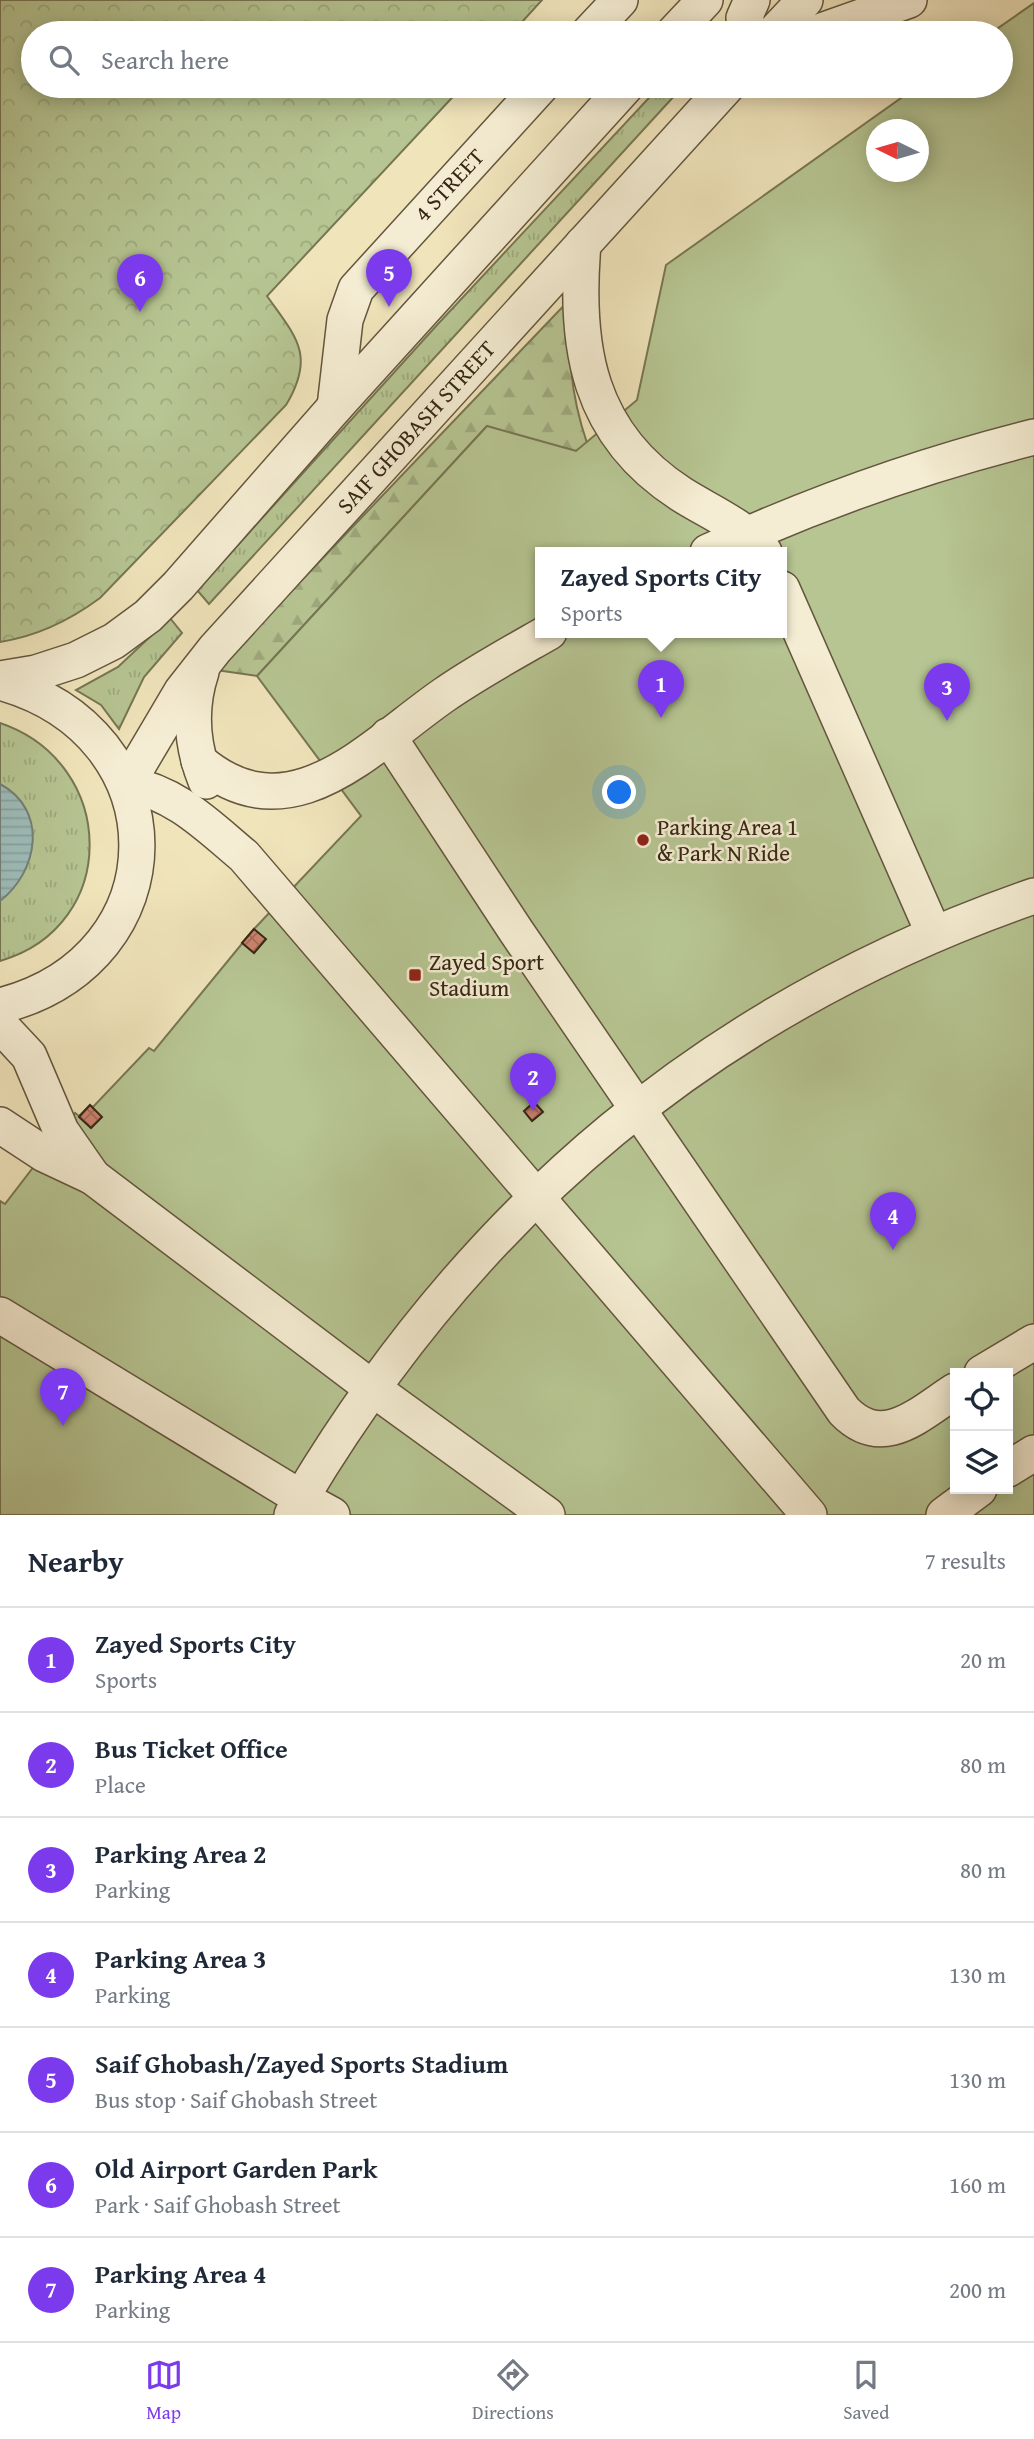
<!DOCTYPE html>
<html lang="en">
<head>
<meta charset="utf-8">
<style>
	body { margin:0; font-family:"Gentium Book Plus",serif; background:#f6f6f7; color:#1f2937 }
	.controls { position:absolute; right:21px; bottom:21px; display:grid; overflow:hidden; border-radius:0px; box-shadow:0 4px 18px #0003 }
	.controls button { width:63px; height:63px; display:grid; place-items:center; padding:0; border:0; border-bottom:2px solid #e0e1e3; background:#fff; color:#1f2937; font:35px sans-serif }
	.compass { position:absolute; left:866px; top:119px; width:63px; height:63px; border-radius:50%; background:#fff; box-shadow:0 4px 18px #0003; rotate:275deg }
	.you { position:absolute; left:620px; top:793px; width:24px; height:24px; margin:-18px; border:5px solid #fff; border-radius:50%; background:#1a73e8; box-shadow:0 0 0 10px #1a73e833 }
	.badge { display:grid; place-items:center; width:46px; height:46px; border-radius:50%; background:#7c3aed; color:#fff; font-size:23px; font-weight:700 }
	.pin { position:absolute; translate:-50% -58px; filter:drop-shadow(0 2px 4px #0008) }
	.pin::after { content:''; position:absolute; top:37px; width:24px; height:21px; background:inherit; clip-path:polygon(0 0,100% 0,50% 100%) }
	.popup { position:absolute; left:535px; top:547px; width:252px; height:91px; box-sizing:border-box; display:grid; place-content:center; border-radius:0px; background:#fff; filter:drop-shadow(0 2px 5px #0005); font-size:23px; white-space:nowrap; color:#747a83 }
	.popup b { font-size:26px; color:#1f2937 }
	.popup::after { content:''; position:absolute; left:50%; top:100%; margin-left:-14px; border:14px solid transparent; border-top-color:#fff }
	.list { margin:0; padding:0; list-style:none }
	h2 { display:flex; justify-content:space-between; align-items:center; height:91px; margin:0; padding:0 28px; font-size:30px }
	h2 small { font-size:23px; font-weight:400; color:#747a83 }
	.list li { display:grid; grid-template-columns:46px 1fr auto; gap:21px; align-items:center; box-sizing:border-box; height:105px; padding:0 28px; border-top:2px solid #e0e1e3 }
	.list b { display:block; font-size:26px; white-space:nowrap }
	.list p { margin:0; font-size:23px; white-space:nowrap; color:#747a83 }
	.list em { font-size:23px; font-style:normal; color:#747a83 }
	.icon { flex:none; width:38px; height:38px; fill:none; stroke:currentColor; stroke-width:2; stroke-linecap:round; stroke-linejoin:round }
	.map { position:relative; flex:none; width:1034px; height:1515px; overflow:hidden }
	.search { position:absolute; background:#fff; box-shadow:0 4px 18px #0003; left:21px; right:21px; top:21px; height:77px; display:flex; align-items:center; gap:18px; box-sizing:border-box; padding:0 24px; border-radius:38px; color:#747a83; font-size:26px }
	.sheet { height:826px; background:#fff }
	nav { display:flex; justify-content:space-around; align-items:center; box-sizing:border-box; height:98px; border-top:2px solid #e0e1e3; background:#fff; font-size:19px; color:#747a83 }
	nav a { display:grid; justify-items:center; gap:4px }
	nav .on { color:#7c3aed }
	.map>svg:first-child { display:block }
	.grass { fill:url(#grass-tufts); stroke:#767653; stroke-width:2 }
	.forest { fill:url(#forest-firs); stroke:#767653; stroke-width:2 }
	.park { fill:url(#park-crowns); stroke:#767653; stroke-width:2 }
	.garden { fill:#b6c592; stroke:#767653; stroke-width:2; fill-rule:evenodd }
	.water { fill:url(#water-rules); stroke:#738077; stroke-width:2 }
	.building { fill:url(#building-cross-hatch); stroke:#352614; stroke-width:2 }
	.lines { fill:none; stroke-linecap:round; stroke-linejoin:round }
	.minor-casing { stroke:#64563e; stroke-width:38 }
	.minor { stroke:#f5edd3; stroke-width:35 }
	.poi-dot { fill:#8f2418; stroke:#f5edd3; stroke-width:2.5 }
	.labels { text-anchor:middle; stroke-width:5; stroke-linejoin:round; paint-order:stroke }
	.street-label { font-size:23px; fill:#352614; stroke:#f5edd3 }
	.poi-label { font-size:23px; fill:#352614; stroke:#f5edd3; text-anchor:start }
</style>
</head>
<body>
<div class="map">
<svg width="1034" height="1515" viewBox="0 0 1034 1515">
	<defs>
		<pattern id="grass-tufts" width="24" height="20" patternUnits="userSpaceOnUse" patternTransform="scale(1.75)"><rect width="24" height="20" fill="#b6c592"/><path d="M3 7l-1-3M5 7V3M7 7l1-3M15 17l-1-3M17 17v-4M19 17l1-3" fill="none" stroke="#9da97d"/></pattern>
		<pattern id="forest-firs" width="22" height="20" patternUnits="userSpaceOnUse" patternTransform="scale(1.75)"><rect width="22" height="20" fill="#b6c592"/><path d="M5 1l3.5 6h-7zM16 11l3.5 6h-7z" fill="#9da97d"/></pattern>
		<pattern id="park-crowns" width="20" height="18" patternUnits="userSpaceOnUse" patternTransform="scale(1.75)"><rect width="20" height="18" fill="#b6c592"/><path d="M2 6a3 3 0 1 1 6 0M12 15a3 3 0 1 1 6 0" fill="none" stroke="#9da97d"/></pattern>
		<pattern id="water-rules" width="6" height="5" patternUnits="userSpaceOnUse" patternTransform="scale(1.75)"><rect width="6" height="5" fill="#9dbcb9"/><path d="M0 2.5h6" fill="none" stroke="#88a19e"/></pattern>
		<pattern id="building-cross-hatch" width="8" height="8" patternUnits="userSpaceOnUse" patternTransform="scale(1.75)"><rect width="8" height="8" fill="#ce846e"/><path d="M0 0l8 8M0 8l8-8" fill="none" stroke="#a86c59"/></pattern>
	</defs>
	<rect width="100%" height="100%" fill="#f0e4bb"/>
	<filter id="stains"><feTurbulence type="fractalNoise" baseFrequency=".00286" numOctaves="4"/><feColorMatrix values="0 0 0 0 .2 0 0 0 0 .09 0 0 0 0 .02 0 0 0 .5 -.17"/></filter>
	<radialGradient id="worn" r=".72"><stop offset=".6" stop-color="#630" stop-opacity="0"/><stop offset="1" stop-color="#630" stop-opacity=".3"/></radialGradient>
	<g class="grass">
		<polygon points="660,86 667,86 676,94 209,604 197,590 437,325"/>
		<polygon points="170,618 182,633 144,677 119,729 101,705 76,690 118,667"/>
		<path d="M0,723c118,40 121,203 0,238z"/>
	</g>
	<path class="forest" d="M572,297c-5,53 -2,96 15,146l-11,8 -90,-24 -229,249 -41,-6z"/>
	<path class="park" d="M0,0h542l-30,33h-479v53h430l-196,210c29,41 49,59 19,109l-186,193c-31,23 -62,38 -100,44z"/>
	<path class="garden" d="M1034,3v1512h-1034v-314l5,3 70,-91 4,3 11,-11 3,2 56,-59 5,3 100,-122 107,-113 -104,-140 230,-250 89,25 61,-51 29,-135 252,-179h83v-53h-10zM876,130h42v42h-42zM540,552h242v80h-242zM955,1373h53v116h-53z"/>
	<path class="water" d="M0,784c49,26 38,88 0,117z"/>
	<g class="building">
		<polygon points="254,929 266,939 254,953 242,943"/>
		<polygon points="534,1102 543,1112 532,1121 524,1111"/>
		<polygon points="90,1105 102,1117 91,1128 79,1117"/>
	</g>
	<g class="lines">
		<g class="minor-casing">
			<g id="minor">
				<polyline points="589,33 620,0"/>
				<polyline points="674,33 705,0"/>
				<polyline points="751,33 744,18 752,0"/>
				<polyline points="774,33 805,0"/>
				<polyline points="816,33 909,0"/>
				<path d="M583,244c-9,103 5,190 98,250 28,18 62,31 83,58"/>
				<polyline points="335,407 345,320 356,289 541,86"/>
				<path d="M708,552c105,-48 214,-87 326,-115"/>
				<polyline points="782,589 934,934"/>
				<path d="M201,672c-12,36 -9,74 5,109"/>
				<polyline points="0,679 36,673 76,660 114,641 148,616 178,586 335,407 626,86"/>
				<path d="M0,682c182,50 183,277 0,324"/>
				<path d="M388,736l128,195 328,480c39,40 75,3 111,-20"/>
				<path d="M199,761c91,78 170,-14 245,-66 33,-23 70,-43 105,-63"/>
				<path d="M127,784c49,9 80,41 117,72l565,659"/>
				<polyline points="127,784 182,691 215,649 727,86"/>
				<polyline points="0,1025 29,1056 61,1131 93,1177"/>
				<polyline points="0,1125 44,1154 93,1177 372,1388 547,1515"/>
				<path d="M0,1315l301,183c174,-291 412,-491 733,-602"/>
				<polyline points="982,1373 1034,1342"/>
				<polyline points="1008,1469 1034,1453"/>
				<polyline points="292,1515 301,1498 332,1515"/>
				<polyline points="944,1515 979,1489"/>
			</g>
		</g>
		<use href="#minor" class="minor"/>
	</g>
	<g class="poi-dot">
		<circle cx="643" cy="840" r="7"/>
		<rect x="408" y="968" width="14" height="14" rx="3.5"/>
	</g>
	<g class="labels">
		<g class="street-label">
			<text transform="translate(449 185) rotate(-47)" y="8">4 STREET</text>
			<text transform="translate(416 427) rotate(-48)" y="8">SAIF GHOBASH STREET</text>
		</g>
		<g class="poi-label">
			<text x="657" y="835">Parking Area 1<tspan x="657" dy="26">&amp; Park N Ride</tspan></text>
			<text x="429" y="970">Zayed Sport<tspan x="429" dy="26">Stadium</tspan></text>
		</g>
	</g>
	<rect width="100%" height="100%" filter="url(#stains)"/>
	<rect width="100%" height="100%" fill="url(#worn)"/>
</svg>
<div class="controls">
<button><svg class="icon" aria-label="locate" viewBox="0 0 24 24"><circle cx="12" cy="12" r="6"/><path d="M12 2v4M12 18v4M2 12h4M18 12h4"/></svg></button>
<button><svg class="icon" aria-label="layers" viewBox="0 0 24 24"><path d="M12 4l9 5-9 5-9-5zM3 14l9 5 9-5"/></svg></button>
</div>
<svg class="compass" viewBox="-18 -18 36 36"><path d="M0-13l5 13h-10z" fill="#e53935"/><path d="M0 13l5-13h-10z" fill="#747a83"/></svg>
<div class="you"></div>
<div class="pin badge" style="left:661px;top:718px">1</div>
<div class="popup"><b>Zayed Sports City</b>Sports</div>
<div class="pin badge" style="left:533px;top:1111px">2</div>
<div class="pin badge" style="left:947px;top:721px">3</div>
<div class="pin badge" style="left:893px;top:1250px">4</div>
<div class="pin badge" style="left:389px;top:307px">5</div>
<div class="pin badge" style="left:140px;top:312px">6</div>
<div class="pin badge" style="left:63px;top:1426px">7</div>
<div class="search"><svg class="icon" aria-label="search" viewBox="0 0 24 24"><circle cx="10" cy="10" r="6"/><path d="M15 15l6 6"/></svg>Search here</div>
</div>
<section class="sheet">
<h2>Nearby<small>7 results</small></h2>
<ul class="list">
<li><span class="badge">1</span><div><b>Zayed Sports City</b><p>Sports</p></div><em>20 m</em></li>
<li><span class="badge">2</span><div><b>Bus Ticket Office</b><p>Place</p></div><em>80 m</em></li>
<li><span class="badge">3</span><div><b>Parking Area 2</b><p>Parking</p></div><em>80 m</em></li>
<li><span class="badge">4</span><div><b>Parking Area 3</b><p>Parking</p></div><em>130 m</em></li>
<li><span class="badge">5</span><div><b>Saif Ghobash/Zayed Sports Stadium</b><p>Bus stop · Saif Ghobash Street</p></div><em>130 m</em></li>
<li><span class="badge">6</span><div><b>Old Airport Garden Park</b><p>Park · Saif Ghobash Street</p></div><em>160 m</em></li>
<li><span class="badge">7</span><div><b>Parking Area 4</b><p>Parking</p></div><em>200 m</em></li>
</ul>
</section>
<nav>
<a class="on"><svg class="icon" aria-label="map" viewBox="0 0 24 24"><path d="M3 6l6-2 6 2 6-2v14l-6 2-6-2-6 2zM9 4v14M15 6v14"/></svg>Map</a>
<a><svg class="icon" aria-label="directions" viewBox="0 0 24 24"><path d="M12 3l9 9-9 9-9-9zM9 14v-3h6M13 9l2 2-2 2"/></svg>Directions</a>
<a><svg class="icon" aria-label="saved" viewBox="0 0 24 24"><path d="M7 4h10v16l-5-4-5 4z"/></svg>Saved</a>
</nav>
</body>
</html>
